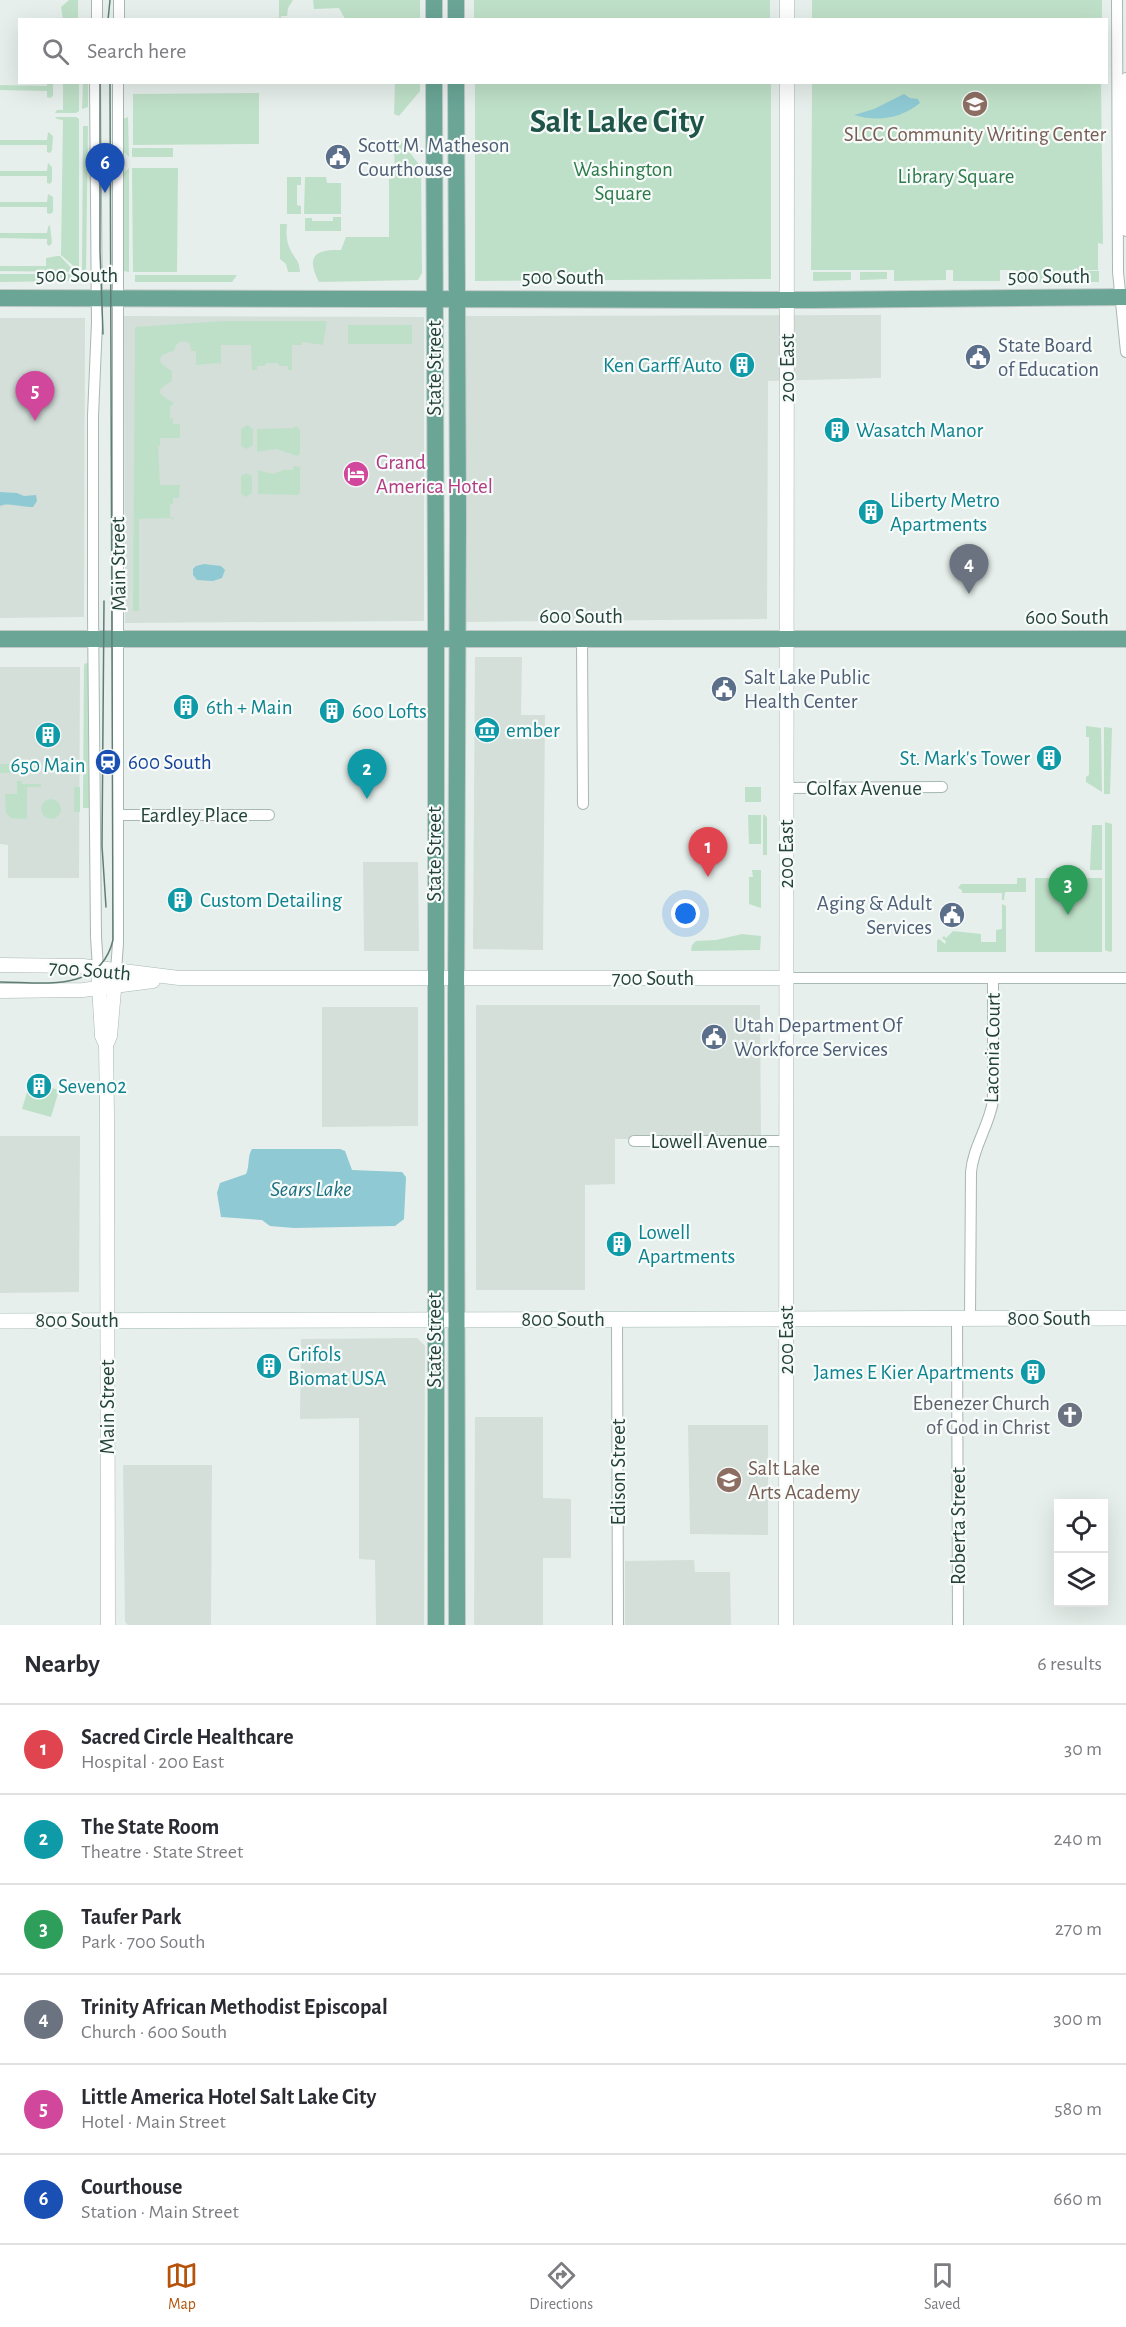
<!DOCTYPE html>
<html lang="en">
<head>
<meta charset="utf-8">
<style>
	body { margin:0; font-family:"Alegreya Sans",sans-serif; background:#f7f7f7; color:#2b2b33 }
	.controls { position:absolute; right:18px; bottom:18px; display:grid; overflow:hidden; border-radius:0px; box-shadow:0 6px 24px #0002 }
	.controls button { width:54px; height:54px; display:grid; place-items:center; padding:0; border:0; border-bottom:2px solid #e1e1e2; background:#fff; color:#2b2b33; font:30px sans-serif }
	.you { position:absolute; left:686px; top:914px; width:21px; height:21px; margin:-15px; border:4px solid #fff; border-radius:50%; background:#1a73e8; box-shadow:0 0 0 9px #1a73e833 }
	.badge { display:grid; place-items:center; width:39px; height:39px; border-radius:50%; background:#b45309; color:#fff; font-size:20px; font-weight:700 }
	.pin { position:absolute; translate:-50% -50px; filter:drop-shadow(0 2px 3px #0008) }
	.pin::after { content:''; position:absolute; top:32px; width:21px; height:18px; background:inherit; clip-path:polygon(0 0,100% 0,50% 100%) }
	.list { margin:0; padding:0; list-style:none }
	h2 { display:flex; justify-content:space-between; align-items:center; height:78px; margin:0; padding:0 24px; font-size:26px }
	h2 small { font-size:20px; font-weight:400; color:#7c7c81 }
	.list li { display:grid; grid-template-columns:39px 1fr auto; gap:18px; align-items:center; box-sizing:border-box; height:90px; padding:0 24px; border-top:2px solid #e1e1e2 }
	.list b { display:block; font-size:22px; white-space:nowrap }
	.list p { margin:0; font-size:20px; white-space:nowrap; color:#7c7c81 }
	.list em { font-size:20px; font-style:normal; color:#7c7c81 }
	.icon { flex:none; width:33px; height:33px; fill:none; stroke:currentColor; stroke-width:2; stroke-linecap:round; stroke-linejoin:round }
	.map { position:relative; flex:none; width:1126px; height:1625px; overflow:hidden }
	.search { position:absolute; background:#fff; box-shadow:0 6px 24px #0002; left:18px; right:18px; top:18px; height:66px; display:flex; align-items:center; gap:15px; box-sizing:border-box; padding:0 21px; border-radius:0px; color:#7c7c81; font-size:22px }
	.sheet { height:618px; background:#fff }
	nav { display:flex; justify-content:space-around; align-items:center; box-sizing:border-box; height:84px; border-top:2px solid #e1e1e2; background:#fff; font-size:16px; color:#7c7c81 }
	nav a { display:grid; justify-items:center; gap:3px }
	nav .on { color:#b45309 }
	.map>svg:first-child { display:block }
	.built { fill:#d4dfda }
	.green { fill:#bfe0c8 }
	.water { fill:#8ec9d4 }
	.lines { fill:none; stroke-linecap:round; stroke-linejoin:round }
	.minor-casing { stroke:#a8b8b2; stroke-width:12 }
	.tertiary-casing { stroke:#a8b8b2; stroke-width:15 }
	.secondary-casing { stroke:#a4bbb3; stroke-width:16 }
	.primary-casing { stroke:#c2cac8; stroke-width:18 }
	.minor { stroke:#fff; stroke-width:10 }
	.tertiary { stroke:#fff; stroke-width:14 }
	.secondary { stroke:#fff; stroke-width:15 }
	.primary { stroke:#6aa596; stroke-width:16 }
	.tram { stroke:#5f7d75; stroke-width:1.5 }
	.labels { text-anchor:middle; stroke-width:4.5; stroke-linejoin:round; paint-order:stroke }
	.education-label { font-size:21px; fill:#785e54; stroke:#f7fbf9 }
	.service-label { font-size:21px; fill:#4e5e75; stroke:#f7fbf9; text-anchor:start }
	.park-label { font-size:21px; fill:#2d7a4b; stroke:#f7fbf9 }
	.street-label { font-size:21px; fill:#24423a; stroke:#f7fbf9 }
	.culture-label { font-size:21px; fill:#0d838f; stroke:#f7fbf9; text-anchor:start }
	.hotel-label { font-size:21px; fill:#b23c85; stroke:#f7fbf9; text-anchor:start }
	.transit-label { font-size:21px; fill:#164399; stroke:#f7fbf9; text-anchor:start }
	.worship-label { font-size:21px; fill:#5b616d; stroke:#f7fbf9; text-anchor:end }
	.water-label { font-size:22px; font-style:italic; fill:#1c6f80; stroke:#f7fbf9 }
	.town-label { font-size:33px; font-weight:bold; fill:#1f5548; stroke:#f7fbf9 }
</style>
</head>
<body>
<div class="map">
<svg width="1126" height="1625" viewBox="0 0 1126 1625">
	<rect width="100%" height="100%" fill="#e6efeb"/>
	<g class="built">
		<polygon points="881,315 881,378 768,381 767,619 466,622 466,316"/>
		<polygon points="124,316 424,317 424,621 125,623"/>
		<polygon points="0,318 85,318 84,617 0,618"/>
		<polygon points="475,657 522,657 521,715 545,715 543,950 473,949"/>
		<polygon points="0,667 80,667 79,878 8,878 8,845 0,844"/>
		<polygon points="363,862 418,862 419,951 364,951"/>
		<polygon points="476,1005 760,1005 761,1139 615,1139 615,1184 585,1185 585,1290 476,1290"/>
		<polygon points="322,1007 418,1007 418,1126 322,1127"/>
		<polygon points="0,1136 80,1136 79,1292 0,1293"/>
		<polygon points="417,1338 425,1346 424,1625 376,1625 375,1560 359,1559 359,1418 300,1419 301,1339"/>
		<polygon points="475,1417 543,1417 543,1498 571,1499 571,1558 543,1558 543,1625 474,1625"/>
		<polygon points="688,1425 768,1425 768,1535 690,1534"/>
		<polygon points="123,1465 212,1465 211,1625 128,1625 125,1622"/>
		<polygon points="694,1560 695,1572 730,1572 731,1625 625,1625 625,1561"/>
	</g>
	<g class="green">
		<polygon points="69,0 78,0 78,19 63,19 61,7"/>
		<polygon points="279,0 293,0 288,8 287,16 281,16 281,19 279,19"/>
		<polygon points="313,0 420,0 420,19 345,19 339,8 314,9"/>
		<rect x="474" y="0" width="296" height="19"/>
		<rect x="812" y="0" width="290" height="19"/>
		<polygon points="47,83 53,83 53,96 50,98 47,97 47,91 0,90 0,85 47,86"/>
		<polygon points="63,83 79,83 79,111 76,113 55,113 57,110 63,110"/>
		<polygon points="83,83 88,83 88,107 82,109"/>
		<polygon points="395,83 420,83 420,91 399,116 394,114"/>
		<polygon points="475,83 771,83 771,279 475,281"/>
		<polygon points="812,83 1101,83 1103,244 1098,243 1098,270 1016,271 1099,271 1099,282 1015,282 1015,270 1000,270 1000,281 953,281 953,270 946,270 946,280 894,281 894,270 811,270"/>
		<polygon points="259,93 259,144 133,145 133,94"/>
		<polygon points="55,117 76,117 79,119 79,268 77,269 61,255 63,120 57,119"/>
		<polygon points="128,117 129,157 124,152 123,119"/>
		<polygon points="83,126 88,126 86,272 82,271"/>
		<polygon points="48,132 53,136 52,150 50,153 47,152 47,145 0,145 0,140 47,140"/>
		<path d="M400,140l21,27 1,106 -4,7 -99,2c-13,-25 -5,-33 22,-32l5,-13h43v-58l6,-1 -1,-35z"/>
		<rect x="132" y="148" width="41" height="9"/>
		<polygon points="48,163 52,167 52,181 50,184 47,183 47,176 0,176 0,171 47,171"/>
		<polygon points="129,168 129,272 123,271 123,174"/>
		<polygon points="132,168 178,168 177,272 133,272"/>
		<polygon points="287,177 301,177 301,185 297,185 297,205 301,206 301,214 287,214"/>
		<polygon points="305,177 326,177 327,183 341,183 341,214 304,214"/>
		<polygon points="48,194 53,197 53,212 50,214 47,213 47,207 0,207 0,202 47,202"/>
		<polygon points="333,217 341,217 341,231 305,231 305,218 312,218 312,221 333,221"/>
		<path d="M280,224h7c-1,9 -1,16 3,25 5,11 9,10 10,23h-12l-2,-8 -6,-5z"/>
		<polygon points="50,225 52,243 49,246 47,244 47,239 0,238 0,233 47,233 48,227"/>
		<polygon points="57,256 60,256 75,272 0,271 0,266 46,266 46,258"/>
		<polygon points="813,272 851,272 851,280 813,281"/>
		<polygon points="860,272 887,272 887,279 860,280"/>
		<polygon points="0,274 78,274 78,281 0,282"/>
		<polygon points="135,275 237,275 232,282 135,282"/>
		<path d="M223,321h104l-4,24 -21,-3v3h-10v25h-4v-4h-9l-1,-3h-12l-1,3h-8v4h-5l-1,-25h-30v20l-2,-2 -23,2v-14h-5l-1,-7c-8,-5 -14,-2 -16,7 -18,4 -18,12 -2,20v10c-17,10 -16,12 1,21v3l-3,1v12h3v6h7v14h-20v8h-2l2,39h20l-1,13h-6v6h-3v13h3v4l-2,-3 -32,1v92h-6l2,-284z"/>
		<rect x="348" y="325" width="64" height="19"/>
		<polygon points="247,425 253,429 253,445 247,449 241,446 241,429"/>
		<polygon points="296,426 300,430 300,454 297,456 276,449 257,452 257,429 293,428"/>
		<polygon points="296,466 300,467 300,493 298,495 258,494 258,470 273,474 283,470 293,470 293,467"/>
		<polygon points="246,473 252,476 252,493 246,497 241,494 241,476"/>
		<polygon points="86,663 90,664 91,808 83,808 84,665"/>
		<polygon points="1086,726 1101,728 1102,792 1086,782 1086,777 1089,775 1089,737 1086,737"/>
		<polygon points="1104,727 1112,728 1110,794 1104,794"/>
		<rect x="0" y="764" width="22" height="9"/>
		<polygon points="17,781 22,781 22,784 41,784 41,787 27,787 27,819 11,818 6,813 5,794 17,794"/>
		<rect x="74" y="787" width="6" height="25"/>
		<rect x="745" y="787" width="16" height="15"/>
		<circle cx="51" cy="809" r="10"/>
		<polygon points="763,814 767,817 767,855 763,855"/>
		<polygon points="748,815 761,815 761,844 749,844"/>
		<polygon points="1105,822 1112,824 1112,951 1110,952 1105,950"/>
		<polygon points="1092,825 1102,825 1102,870 1090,870"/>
		<polygon points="752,870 761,870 761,908 749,904 749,877 753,877"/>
		<polygon points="1017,878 1026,878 1026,892 1005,892 1004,900 1002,900 1002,893 962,893 962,890 958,888 961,884 1017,884"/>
		<rect x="1035" y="878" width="67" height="74"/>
		<polygon points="1002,904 1006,906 1006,952 937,952 937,941 939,939 945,944 946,941 942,938 944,936 946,938 953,931 981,934 981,942 996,942 996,930 1002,929"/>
		<polygon points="742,934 761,936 760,950 691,951 692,945 696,941 716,940"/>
		<polygon points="30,1082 59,1090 51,1117 22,1109"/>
	</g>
	<g class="water">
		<path d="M904,94l6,4 8,1 2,4c-20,16 -42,19 -66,12l20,-6z"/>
		<path d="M0,492l17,1 7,3 12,-1 1,6 -4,6c-11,1 -23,-5 -33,-1z"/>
		<polygon points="204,564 221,566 225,570 222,578 213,581 197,580 193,575 193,569 196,566"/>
		<path d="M252,1149h88l5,2 7,19 50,2 4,5 -2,42 -9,7 -101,2 -24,-2 -8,-6 -41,-3 -4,-24 3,-10 26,-9c4,-8 1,-17 6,-25z"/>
	</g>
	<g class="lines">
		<g class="minor-casing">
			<g id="minor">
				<polyline points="97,0 97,20"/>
				<polyline points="119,0 119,20"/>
				<polyline points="1117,0 1118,272 1126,352"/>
				<polyline points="1126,78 1126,231"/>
				<polyline points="95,82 97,322 93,416 93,613 96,937 98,968"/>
				<polyline points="582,638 583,804"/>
				<polyline points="786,788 942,787"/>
				<polyline points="118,815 269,815"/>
				<polyline points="116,971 118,943 118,82"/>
				<polyline points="785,978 1126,978"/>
				<polyline points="634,1141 785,1141"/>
				<polyline points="957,1318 958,1625"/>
				<path d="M970,1318l1,-146c2,-25 18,-46 22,-71v-123"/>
				<polyline points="617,1319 618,1625"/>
			</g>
		</g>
		<g class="tertiary-casing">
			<g id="tertiary">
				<polyline points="787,0 787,20"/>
				<polyline points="0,965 83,966 179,978 785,978"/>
				<polyline points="98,968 102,1036 106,1045 107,1115 108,1625"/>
				<polyline points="0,991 83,990 153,981"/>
				<polyline points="107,1043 110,1036 115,979"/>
				<polyline points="786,1625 787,82"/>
			</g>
		</g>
		<g class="secondary-casing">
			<polyline id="secondary" points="0,1321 1126,1318"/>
		</g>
		<g class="primary-casing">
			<g id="primary">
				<polyline points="434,20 434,0"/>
				<polyline points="456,20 456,0"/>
				<polyline points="434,82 436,616 436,1625"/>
				<polyline points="456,82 458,517 456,1001 457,1625"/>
				<polyline points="0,298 811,300 1126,297"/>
				<polyline points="0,639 1126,639"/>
			</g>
		</g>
		<use href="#minor" class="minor"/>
		<use href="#tertiary" class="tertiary"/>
		<use href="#secondary" class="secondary"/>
		<use href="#primary" class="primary"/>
		<g class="tram">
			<polyline points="108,20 110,0"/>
			<polyline points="100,82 100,251 103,334"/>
			<polyline points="104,601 102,846 106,907"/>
			<path d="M0,982c42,0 100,12 113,-42l-3,-858"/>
		</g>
	</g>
	<defs>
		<g id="school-disc" transform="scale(1.35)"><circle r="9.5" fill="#8d6e63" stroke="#f7fbf9"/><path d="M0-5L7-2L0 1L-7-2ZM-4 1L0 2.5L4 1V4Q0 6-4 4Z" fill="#fff"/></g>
		<g id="civic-disc" transform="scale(1.35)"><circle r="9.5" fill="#5c6f8a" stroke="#f7fbf9"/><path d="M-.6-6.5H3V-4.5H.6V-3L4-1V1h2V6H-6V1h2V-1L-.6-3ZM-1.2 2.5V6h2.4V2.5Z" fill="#fff"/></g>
		<g id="building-disc" transform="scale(1.35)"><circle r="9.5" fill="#0f9aa8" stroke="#f7fbf9"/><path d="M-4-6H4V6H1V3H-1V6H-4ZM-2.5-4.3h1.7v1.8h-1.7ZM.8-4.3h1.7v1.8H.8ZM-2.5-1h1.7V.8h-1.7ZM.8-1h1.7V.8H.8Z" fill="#fff"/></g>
		<g id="hotel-disc" transform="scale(1.35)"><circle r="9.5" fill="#d1479c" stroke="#f7fbf9"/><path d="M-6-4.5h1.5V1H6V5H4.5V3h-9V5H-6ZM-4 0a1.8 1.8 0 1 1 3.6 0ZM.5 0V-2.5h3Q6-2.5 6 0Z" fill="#fff"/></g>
		<g id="museum-disc" transform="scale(1.35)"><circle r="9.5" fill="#0f9aa8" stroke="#f7fbf9"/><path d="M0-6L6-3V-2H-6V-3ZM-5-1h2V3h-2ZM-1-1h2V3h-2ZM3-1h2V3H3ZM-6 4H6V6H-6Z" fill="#fff"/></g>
		<g id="station-disc" transform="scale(1.35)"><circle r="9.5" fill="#1a4fb4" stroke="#f7fbf9"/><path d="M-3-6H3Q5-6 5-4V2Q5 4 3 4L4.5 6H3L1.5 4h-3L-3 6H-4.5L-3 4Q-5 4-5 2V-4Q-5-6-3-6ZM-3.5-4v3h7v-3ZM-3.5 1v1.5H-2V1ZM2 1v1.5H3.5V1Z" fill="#fff"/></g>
		<g id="church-disc" transform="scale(1.35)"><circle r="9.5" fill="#6b7280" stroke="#f7fbf9"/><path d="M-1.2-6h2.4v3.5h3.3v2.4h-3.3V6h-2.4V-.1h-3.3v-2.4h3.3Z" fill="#fff"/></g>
	</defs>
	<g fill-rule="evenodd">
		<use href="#school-disc" x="975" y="104"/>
		<use href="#civic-disc" x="338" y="157"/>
		<use href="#civic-disc" x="978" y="357"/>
		<use href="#building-disc" x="742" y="365"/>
		<use href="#building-disc" x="837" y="430"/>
		<use href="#hotel-disc" x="356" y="474"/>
		<use href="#building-disc" x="871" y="512"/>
		<use href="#civic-disc" x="724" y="689"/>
		<use href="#building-disc" x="186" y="707"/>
		<use href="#building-disc" x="332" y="711"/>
		<use href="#museum-disc" x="487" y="730"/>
		<use href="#building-disc" x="48" y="735"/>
		<use href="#building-disc" x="1049" y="758"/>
		<use href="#station-disc" x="108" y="762"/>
		<use href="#building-disc" x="180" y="900"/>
		<use href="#civic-disc" x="952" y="915"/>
		<use href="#civic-disc" x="714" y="1037"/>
		<use href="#building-disc" x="39" y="1086"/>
		<use href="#building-disc" x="619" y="1244"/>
		<use href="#building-disc" x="269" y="1366"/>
		<use href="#building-disc" x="1033" y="1372"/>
		<use href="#church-disc" x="1070" y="1415"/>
		<use href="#school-disc" x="729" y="1480"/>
	</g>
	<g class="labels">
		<g class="education-label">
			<text x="975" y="141">SLCC Community Writing Center</text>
			<text x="748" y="1475" text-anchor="start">Salt Lake<tspan x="748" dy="24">Arts Academy</tspan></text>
		</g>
		<g class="service-label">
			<text x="358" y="152">Scott M. Matheson<tspan x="358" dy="24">Courthouse</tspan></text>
			<text x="998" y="352">State Board<tspan x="998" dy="24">of Education</tspan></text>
			<text x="744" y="684">Salt Lake Public<tspan x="744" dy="24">Health Center</tspan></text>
			<text x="932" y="910" text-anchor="end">Aging &amp; Adult<tspan x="932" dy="24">Services</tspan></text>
			<text x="734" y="1032">Utah Department Of<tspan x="734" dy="24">Workforce Services</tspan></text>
		</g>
		<g class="park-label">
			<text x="623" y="176">Washington<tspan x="623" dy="24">Square</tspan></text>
			<text x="956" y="183">Library Square</text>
		</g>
		<g class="street-label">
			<text x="77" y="282">500 South</text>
			<text x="1049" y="283">500 South</text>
			<text x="563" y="284">500 South</text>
			<text transform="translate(434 368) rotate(-90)" y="7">State Street</text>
			<text transform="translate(787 368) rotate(-90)" y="7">200 East</text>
			<text transform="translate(118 564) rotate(-91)" y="7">Main Street</text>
			<text x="581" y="623">600 South</text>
			<text x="1067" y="624">600 South</text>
			<text x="864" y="795">Colfax Avenue</text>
			<text x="194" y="822">Eardley Place</text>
			<text transform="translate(434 854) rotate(-90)" y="7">State Street</text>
			<text transform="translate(786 854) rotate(-90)" y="7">200 East</text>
			<text transform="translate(90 970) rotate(5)" y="7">700 South</text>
			<text x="653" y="985">700 South</text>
			<text transform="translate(992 1048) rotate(-89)" y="7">Laconia Court</text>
			<text x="709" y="1148">Lowell Avenue</text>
			<text x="1049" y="1325">800 South</text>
			<text x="563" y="1326">800 South</text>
			<text x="77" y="1327">800 South</text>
			<text transform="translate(434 1340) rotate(-90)" y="7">State Street</text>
			<text transform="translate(786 1340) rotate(-90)" y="7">200 East</text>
			<text transform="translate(107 1407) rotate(-90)" y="7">Main Street</text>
			<text transform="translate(618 1472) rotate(-90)" y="7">Edison Street</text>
			<text transform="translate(958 1526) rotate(-90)" y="7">Roberta Street</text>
		</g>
		<g class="culture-label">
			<text x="722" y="372" text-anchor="end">Ken Garff Auto</text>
			<text x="856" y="437">Wasatch Manor</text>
			<text x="890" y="507">Liberty Metro<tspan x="890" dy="24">Apartments</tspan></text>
			<text x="206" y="714">6th + Main</text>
			<text x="352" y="718">600 Lofts</text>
			<text x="506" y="737">ember</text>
			<text x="1030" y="765" text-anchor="end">St. Mark's Tower</text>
			<text x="48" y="772" text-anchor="middle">650 Main</text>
			<text x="200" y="907">Custom Detailing</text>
			<text x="58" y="1093">Seven02</text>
			<text x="638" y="1239">Lowell<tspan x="638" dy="24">Apartments</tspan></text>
			<text x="288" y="1361">Grifols<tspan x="288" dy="24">Biomat USA</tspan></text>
			<text x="1014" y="1379" text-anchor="end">James E Kier Apartments</text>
		</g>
		<g class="hotel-label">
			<text x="376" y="469">Grand<tspan x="376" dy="24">America Hotel</tspan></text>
		</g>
		<g class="transit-label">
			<text x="128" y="769">600 South</text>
		</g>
		<g class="worship-label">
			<text x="1050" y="1410">Ebenezer Church<tspan x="1050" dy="24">of God in Christ</tspan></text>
		</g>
		<g class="water-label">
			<text x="311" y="1196">Sears Lake</text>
		</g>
		<g class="town-label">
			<text x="617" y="132">Salt Lake City</text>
		</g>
	</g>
</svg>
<div class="controls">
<button><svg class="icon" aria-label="locate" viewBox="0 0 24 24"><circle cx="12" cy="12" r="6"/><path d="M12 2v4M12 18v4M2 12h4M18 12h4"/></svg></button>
<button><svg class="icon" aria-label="layers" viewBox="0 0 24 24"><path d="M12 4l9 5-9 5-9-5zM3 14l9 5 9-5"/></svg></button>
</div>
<div class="you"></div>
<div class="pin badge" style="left:708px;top:877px;background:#e0444e">1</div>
<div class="pin badge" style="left:367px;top:799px;background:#0f9aa8">2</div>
<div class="pin badge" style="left:1068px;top:915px;background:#2e9e5b">3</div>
<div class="pin badge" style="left:969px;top:594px;background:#6b7280">4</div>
<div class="pin badge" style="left:35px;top:421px;background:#d1479c">5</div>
<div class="pin badge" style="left:105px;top:193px;background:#1a4fb4">6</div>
<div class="search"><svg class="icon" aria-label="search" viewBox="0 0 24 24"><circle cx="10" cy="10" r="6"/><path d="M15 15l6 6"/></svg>Search here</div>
</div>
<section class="sheet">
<h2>Nearby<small>6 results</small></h2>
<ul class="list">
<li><span class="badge" style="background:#e0444e">1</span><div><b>Sacred Circle Healthcare</b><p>Hospital · 200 East</p></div><em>30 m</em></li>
<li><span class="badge" style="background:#0f9aa8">2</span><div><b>The State Room</b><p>Theatre · State Street</p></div><em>240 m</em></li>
<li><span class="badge" style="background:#2e9e5b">3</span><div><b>Taufer Park</b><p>Park · 700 South</p></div><em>270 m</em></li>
<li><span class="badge" style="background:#6b7280">4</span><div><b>Trinity African Methodist Episcopal</b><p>Church · 600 South</p></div><em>300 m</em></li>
<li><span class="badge" style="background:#d1479c">5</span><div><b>Little America Hotel Salt Lake City</b><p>Hotel · Main Street</p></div><em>580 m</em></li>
<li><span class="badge" style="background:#1a4fb4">6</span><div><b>Courthouse</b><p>Station · Main Street</p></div><em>660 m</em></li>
</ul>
</section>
<nav>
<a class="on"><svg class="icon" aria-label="map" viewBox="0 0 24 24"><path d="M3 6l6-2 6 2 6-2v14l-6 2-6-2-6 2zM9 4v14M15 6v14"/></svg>Map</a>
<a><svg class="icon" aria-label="directions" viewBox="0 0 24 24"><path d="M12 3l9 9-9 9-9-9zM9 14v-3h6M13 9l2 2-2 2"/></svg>Directions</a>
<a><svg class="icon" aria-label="saved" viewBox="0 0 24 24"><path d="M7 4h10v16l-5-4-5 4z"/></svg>Saved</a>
</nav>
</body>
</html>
